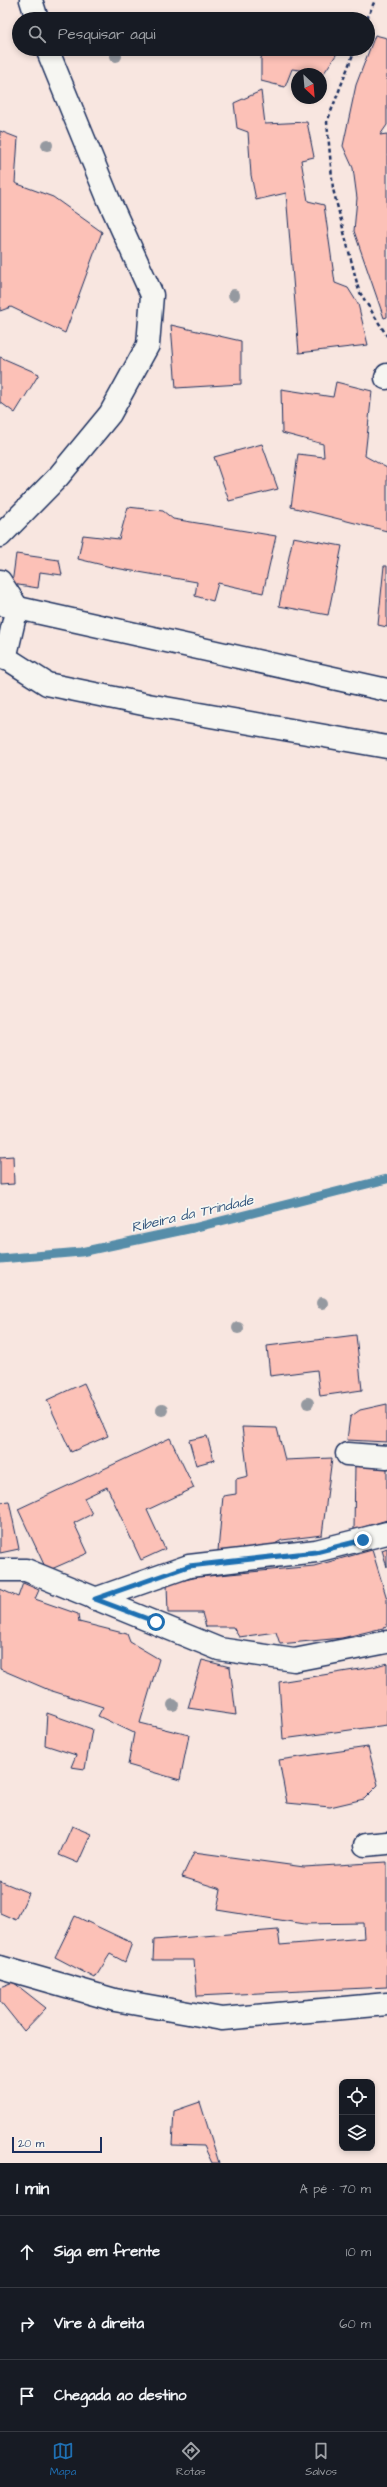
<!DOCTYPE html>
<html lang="pt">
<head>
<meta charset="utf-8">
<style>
	body { margin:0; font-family:"Architects Daughter",sans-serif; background:#242831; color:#f1f3f6 }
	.controls { position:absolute; right:12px; bottom:12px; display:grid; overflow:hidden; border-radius:8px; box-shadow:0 2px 6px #0003 }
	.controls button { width:36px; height:36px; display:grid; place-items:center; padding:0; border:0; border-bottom:1px solid #363941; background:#171b24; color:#f1f3f6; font:20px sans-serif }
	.compass { position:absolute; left:291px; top:68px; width:36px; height:36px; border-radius:50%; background:#171b24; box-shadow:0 2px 6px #0003; rotate:154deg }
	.scale { position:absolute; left:12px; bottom:10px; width:90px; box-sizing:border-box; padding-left:4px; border:2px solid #1b2f5e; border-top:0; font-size:11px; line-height:14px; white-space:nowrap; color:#1b2f5e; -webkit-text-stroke:3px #f6f6f2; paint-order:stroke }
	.stop { position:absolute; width:12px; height:12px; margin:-9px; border:3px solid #1f6fb2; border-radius:50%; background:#fff }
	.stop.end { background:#1f6fb2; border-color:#fff; box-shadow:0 1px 4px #0008 }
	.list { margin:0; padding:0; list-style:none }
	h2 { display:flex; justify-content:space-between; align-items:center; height:52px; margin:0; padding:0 16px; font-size:17px }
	h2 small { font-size:13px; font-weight:400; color:#9ea1a6 }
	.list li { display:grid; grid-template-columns:26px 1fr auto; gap:12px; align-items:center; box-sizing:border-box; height:72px; padding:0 16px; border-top:1px solid #363941 }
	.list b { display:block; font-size:15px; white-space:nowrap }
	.list em { font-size:13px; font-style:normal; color:#9ea1a6 }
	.icon { flex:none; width:22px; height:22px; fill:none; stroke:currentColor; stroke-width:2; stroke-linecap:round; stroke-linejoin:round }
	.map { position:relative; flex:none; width:387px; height:2163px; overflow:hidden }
	.search { position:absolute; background:#171b24; box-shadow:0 2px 6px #0003; left:12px; right:12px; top:12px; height:44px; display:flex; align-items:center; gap:10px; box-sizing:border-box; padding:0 14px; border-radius:22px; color:#9ea1a6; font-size:15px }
	.sheet { height:268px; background:#171b24 }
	nav { display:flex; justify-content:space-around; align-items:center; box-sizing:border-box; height:56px; border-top:1px solid #363941; background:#171b24; font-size:11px; color:#9ea1a6 }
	nav a { display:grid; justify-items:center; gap:2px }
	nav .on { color:#1f6fb2 }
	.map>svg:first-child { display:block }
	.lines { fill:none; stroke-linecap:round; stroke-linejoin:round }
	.stream { stroke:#568da9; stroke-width:9 }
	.building { fill:#fcc1b7; stroke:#1b2f5e }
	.minor-casing { stroke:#1b2f5e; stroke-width:25 }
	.path { stroke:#1b2f5e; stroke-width:2.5; stroke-dasharray:4 3; stroke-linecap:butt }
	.minor { stroke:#f6f6f2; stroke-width:22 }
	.tree { fill:#9599a0 }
	.route { stroke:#1f6fb2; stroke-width:5 }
	.labels { text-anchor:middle; stroke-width:3.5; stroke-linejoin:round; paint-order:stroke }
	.water-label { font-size:14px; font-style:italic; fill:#34567d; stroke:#f6f6f2 }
</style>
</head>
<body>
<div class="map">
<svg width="387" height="2163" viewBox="0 0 387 2163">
	<rect width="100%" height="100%" fill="#f8e6e0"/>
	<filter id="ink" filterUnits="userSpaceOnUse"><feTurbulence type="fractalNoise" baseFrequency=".025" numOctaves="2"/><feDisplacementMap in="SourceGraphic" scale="8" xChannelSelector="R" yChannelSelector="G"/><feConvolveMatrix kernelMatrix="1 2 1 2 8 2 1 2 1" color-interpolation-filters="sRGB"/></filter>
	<g filter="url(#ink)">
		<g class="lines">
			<polyline class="stream" points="0,1259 81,1252 193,1228 387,1179"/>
		</g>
		<g class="building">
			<polygon points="375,35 387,38 387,125 380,135 387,134 387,317 384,318 354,231 357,198 353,168 343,146 356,85"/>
			<polygon points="265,49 340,49 324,73 292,69 285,87 261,81 261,58"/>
			<polygon points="261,91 265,124 307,122 314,157 301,160 308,201 324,205 335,283 348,288 358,304 368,345 299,353 286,193 256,200 251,175 248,132 237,128 234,103"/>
			<polygon points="0,131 18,138 15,183 53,197 102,232 65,333 11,307 0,311"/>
			<polygon points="171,325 241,341 241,384 176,388"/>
			<polygon points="0,357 39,374 15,413 0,402"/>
			<polygon points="336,382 372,391 365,456 387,468 387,531 291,507 298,454 324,457 323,444 282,433 281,389 333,397"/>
			<polygon points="262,444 278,489 229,501 214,457"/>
			<polygon points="128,507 163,511 173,519 276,536 263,593 218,583 213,601 195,596 197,582 115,568 78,559 83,535 119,539"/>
			<polygon points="293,537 342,546 328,615 279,606"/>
			<polygon points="16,554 59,560 62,575 40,572 38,588 12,584"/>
			<polygon points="384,566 387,566 387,627 378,625"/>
			<polygon points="13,1156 14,1184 0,1185 0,1157"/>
			<polygon points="356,1335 362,1390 320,1396 317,1370 270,1376 267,1346"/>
			<polygon points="84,1383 108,1436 71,1452 47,1400"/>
			<polygon points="387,1404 387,1442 347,1440 350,1417 360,1410"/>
			<polygon points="242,1427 277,1428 285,1460 332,1458 322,1535 282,1540 269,1547 218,1551 223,1496 236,1494 236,1479 248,1476"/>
			<polygon points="207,1436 214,1460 196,1465 189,1440"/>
			<polygon points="170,1438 194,1488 147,1510 165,1549 141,1560 107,1487 84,1498 92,1514 74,1523 88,1553 47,1571 18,1509"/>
			<polygon points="355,1464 387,1466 387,1520 354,1530"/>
			<polygon points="9,1501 19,1549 0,1553 0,1502"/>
			<polygon points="387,1548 387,1567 382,1550"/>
			<polygon points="372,1550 387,1599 387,1627 342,1638 280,1644 276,1632 239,1637 233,1627 206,1627 202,1613 168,1613 167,1584 198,1577 314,1566"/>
			<polygon points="23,1583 39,1590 35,1599 78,1614 79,1622 127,1634 130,1642 159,1659 140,1723 189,1735 180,1780 128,1765 134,1733 98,1716 103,1707 49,1690 0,1669 0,1589 18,1597"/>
			<polygon points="202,1660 230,1667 236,1715 188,1708"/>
			<polygon points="387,1663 387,1725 283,1739 279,1682 373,1667"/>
			<polygon points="47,1713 92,1729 85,1769 71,1767 76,1755 45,1745"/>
			<polygon points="368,1747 378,1785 364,1799 330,1807 287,1803 279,1760"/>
			<polygon points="72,1826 91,1834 78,1863 59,1855"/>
			<polygon points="194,1852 304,1867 387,1862 387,1987 197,1996 194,1960 153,1960 154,1940 278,1930 280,1945 364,1938 363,1923 305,1924 217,1910 221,1889 182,1877"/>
			<polygon points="0,1881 29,1893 16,1920 0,1913"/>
			<polygon points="75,1916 132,1943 125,1962 110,1954 95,1978 55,1957"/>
			<polygon points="13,1982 46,2008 24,2031 0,2001 0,1987"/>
			<polygon points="200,2102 219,2163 212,2163 204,2146 172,2145 174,2111"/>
		</g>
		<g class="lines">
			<g class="minor-casing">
				<g id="minor">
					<polyline points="31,0 37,19"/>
					<polyline points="386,378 387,375"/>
					<polyline points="0,536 58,477 110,414 148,345 152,295 108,198 47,49"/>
					<polyline points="0,581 17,607 5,659"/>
					<polyline points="0,604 387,690"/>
					<polyline points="0,654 47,684 148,705 387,747"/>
					<polyline points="347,1454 387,1457"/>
					<polyline points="0,1570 26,1570 219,1649 294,1660 387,1642"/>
					<polyline points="95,1599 189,1566 316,1551 387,1533"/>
					<polyline points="365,1845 387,1843"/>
					<polyline points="0,1967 115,2000 222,2019 387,2004"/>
				</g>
			</g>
			<g class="path">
				<polyline points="367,19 375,0"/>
				<polyline points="355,49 327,122 333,189 359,291 387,336"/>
			</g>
			<use href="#minor" class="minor"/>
		</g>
		<g class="tree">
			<circle cx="116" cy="56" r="6"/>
			<circle cx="47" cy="145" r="6"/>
			<circle cx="234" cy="295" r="6"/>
			<circle cx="322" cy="1303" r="6"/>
			<circle cx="238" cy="1328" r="6"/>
			<circle cx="308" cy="1403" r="6"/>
			<circle cx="162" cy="1410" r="6"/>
			<circle cx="173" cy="1705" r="6"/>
		</g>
	</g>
	<g class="lines" filter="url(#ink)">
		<polyline class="route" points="156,1622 95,1599 189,1566 316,1552 363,1540"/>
	</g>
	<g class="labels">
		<g class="water-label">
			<text transform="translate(192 1213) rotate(-13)" y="5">Ribeira da Trindade</text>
		</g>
	</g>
</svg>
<div class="controls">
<button><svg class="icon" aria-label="locate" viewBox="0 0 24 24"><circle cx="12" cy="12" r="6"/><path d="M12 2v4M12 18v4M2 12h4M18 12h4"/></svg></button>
<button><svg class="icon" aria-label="layers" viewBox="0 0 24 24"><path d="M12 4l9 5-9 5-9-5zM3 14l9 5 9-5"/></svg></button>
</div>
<svg class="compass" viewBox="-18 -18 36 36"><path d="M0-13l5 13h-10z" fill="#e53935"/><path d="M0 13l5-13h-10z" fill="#9ea1a6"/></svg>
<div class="scale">20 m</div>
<div class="stop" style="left:156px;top:1622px"></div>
<div class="stop end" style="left:363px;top:1540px"></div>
<div class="search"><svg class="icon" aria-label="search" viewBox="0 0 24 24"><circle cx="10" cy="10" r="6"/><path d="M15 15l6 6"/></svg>Pesquisar aqui</div>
</div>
<section class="sheet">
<h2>1 min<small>A pé · 70 m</small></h2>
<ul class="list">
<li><svg class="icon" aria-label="ahead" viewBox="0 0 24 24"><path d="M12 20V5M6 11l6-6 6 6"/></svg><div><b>Siga em frente</b></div><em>10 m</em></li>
<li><svg class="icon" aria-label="right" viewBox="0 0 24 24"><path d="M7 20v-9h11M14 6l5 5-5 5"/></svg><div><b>Vire à direita</b></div><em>60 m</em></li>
<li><svg class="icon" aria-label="arrive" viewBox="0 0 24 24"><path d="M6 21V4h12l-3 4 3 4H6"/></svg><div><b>Chegada ao destino</b></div></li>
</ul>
</section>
<nav>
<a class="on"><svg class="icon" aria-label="map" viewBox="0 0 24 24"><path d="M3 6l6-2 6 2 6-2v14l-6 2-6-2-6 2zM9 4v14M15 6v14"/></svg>Mapa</a>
<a><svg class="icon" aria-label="directions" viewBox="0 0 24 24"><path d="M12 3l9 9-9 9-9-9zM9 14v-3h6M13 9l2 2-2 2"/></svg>Rotas</a>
<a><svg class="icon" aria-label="saved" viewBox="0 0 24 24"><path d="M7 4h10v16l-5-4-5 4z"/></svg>Salvos</a>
</nav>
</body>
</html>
